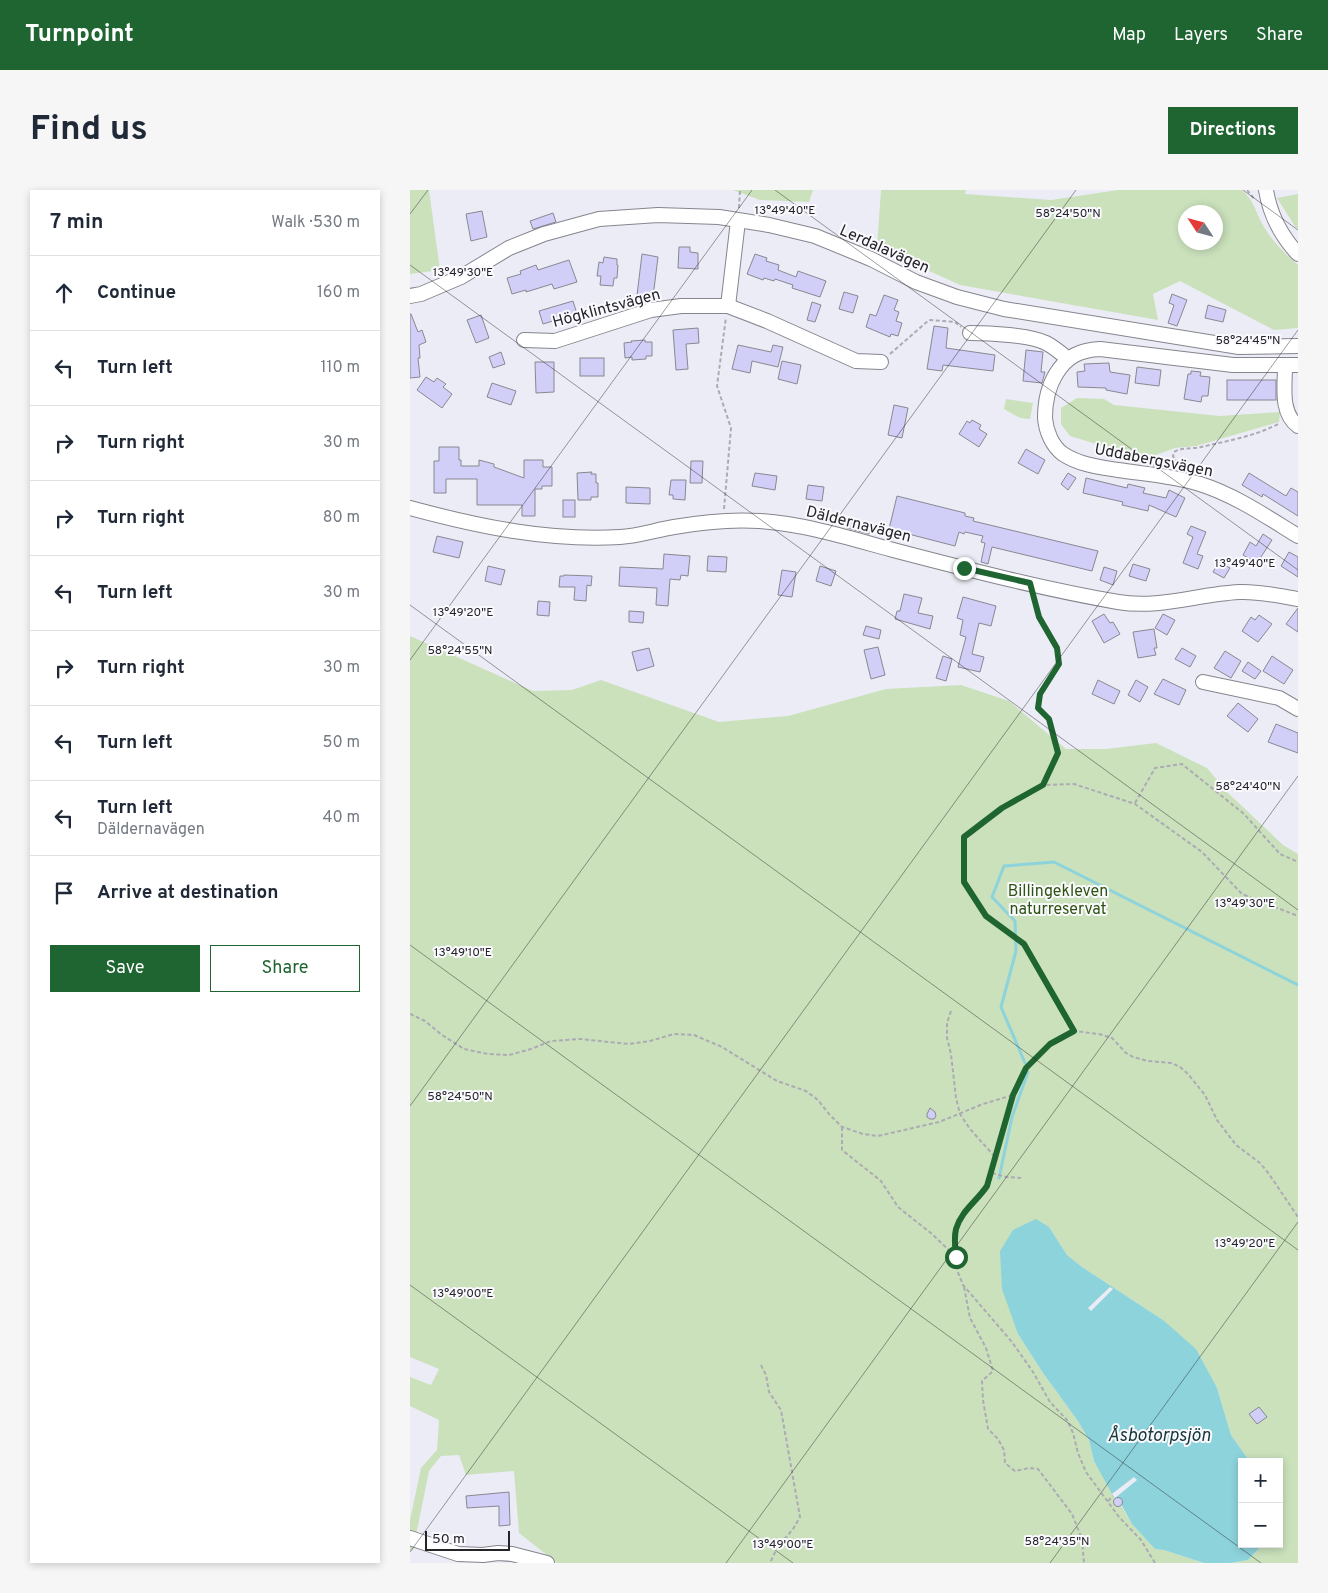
<!DOCTYPE html>
<html lang="en">
<head>
<meta charset="utf-8">
<style>
	body { margin:0; font-family:Overpass,sans-serif; background:#f6f6f7; color:#1f2937 }
	.controls { position:absolute; right:15px; bottom:15px; display:grid; overflow:hidden; border-radius:0px; box-shadow:0 2px 8px #0003 }
	.controls button { width:45px; height:45px; display:grid; place-items:center; padding:0; border:0; border-bottom:1px solid #e0e1e3; background:#fff; color:#1f2937; font:25px sans-serif }
	.compass { position:absolute; left:768px; top:15px; width:45px; height:45px; border-radius:50%; background:#fff; box-shadow:0 2px 8px #0003; rotate:306deg }
	.scale { position:absolute; left:15px; bottom:12px; width:85px; box-sizing:border-box; padding-left:5px; border:2px solid #252428; border-top:0; font-size:14px; line-height:18px; white-space:nowrap; color:#252428; -webkit-text-stroke:4px #fafafe; paint-order:stroke }
	.stop { position:absolute; width:15px; height:15px; margin:-11px; border:4px solid #1f6531; border-radius:50%; background:#fff }
	.stop.end { background:#1f6531; border-color:#fff; box-shadow:0 1px 5px #0008 }
	.list { margin:0; padding:0; list-style:none }
	h2 { display:flex; justify-content:space-between; align-items:center; height:65px; margin:0; padding:0 20px; font-size:21px }
	h2 small { font-size:16px; font-weight:400; color:#747a83 }
	.list li { display:grid; grid-template-columns:32px 1fr auto; gap:15px; align-items:center; box-sizing:border-box; height:75px; padding:0 20px; border-top:1px solid #e0e1e3 }
	.list b { display:block; font-size:19px; white-space:nowrap }
	.list p { margin:0; font-size:16px; white-space:nowrap; color:#747a83 }
	.list em { font-size:16px; font-style:normal; color:#747a83 }
	.actions { display:flex; gap:10px; padding:15px 20px }
	.actions a { flex:1; padding:11px 0; border:1px solid #1f6531; border-radius:0px; text-align:center; font-size:18px; color:#1f6531 }
	.actions .main { background:#1f6531; color:#fff }
	.icon { flex:none; width:28px; height:28px; fill:none; stroke:currentColor; stroke-width:2; stroke-linecap:round; stroke-linejoin:round }
	.map { position:relative; flex:none; width:888px; height:1373px; overflow:hidden; border-radius:0px }
	header { display:flex; align-items:center; gap:30px; box-sizing:border-box; height:70px; padding:0 25px; background:#1f6531; color:#fff }
	header strong { font-size:24px }
	nav { display:flex; gap:28px; margin-inline-start:auto; font-size:18px }
	.intro { display:flex; align-items:center; justify-content:space-between; box-sizing:border-box; height:120px; padding:0 30px }
	h1 { margin:0; font-size:35px }
	.button { padding:12px 22px; border-radius:0px; background:#1f6531; color:#fff; font-size:18px; font-weight:700 }
	main { display:flex; gap:30px; padding:0 30px }
	aside { flex:1; background:#fff; border-radius:0px; box-shadow:0 2px 8px #0003 }
	.map>svg:first-child { display:block }
	.green { fill:#cae1bc; fill-rule:evenodd }
	.water { fill:#8dd3db }
	.pier { fill:#ececf6 }
	.lines { fill:none; stroke-linecap:round; stroke-linejoin:round }
	.stream { stroke:#8dd3db; stroke-width:3 }
	.building { fill:#d1cef7; stroke:#898891 }
	.minor-casing { stroke:#85858e; stroke-width:16 }
	.path { stroke:#acabb3; stroke-width:2; stroke-dasharray:4 2.5; stroke-linecap:butt }
	.minor { stroke:#fff; stroke-width:14 }
	.route { stroke:#1f6531; stroke-width:6 }
	.ticks { fill:none; stroke:#252428; stroke-width:1; stroke-opacity:0.45 }
	.labels { text-anchor:middle; stroke-width:4; stroke-linejoin:round; paint-order:stroke }
	.street-label { font-size:16px; fill:#252428; stroke:#fafafe }
	.park-label { font-size:16px; fill:#2e5210; stroke:#fafafe }
	.water-label { font-size:18px; font-style:italic; fill:#14373a; stroke:#fafafe }
	.ticks-label { font-size:12px; text-anchor:middle; fill:#252428; stroke:#fafafe; stroke-width:4; stroke-linejoin:round; paint-order:stroke }
</style>
</head>
<body>
<header>
<strong>Turnpoint</strong>
<nav><a>Map</a><a>Layers</a><a>Share</a></nav>
</header>
<div class="intro"><h1>Find us</h1><a class="button">Directions</a></div>
<main>
<aside>
<h2>7 min<small>Walk · 530 m</small></h2>
<ul class="list">
<li><svg class="icon" aria-label="ahead" viewBox="0 0 24 24"><path d="M12 20V5M6 11l6-6 6 6"/></svg><div><b>Continue</b></div><em>160 m</em></li>
<li><svg class="icon" aria-label="left" viewBox="0 0 24 24"><path d="M17 20v-9H6M10 6l-5 5 5 5"/></svg><div><b>Turn left</b></div><em>110 m</em></li>
<li><svg class="icon" aria-label="right" viewBox="0 0 24 24"><path d="M7 20v-9h11M14 6l5 5-5 5"/></svg><div><b>Turn right</b></div><em>30 m</em></li>
<li><svg class="icon" aria-label="right" viewBox="0 0 24 24"><path d="M7 20v-9h11M14 6l5 5-5 5"/></svg><div><b>Turn right</b></div><em>80 m</em></li>
<li><svg class="icon" aria-label="left" viewBox="0 0 24 24"><path d="M17 20v-9H6M10 6l-5 5 5 5"/></svg><div><b>Turn left</b></div><em>30 m</em></li>
<li><svg class="icon" aria-label="right" viewBox="0 0 24 24"><path d="M7 20v-9h11M14 6l5 5-5 5"/></svg><div><b>Turn right</b></div><em>30 m</em></li>
<li><svg class="icon" aria-label="left" viewBox="0 0 24 24"><path d="M17 20v-9H6M10 6l-5 5 5 5"/></svg><div><b>Turn left</b></div><em>50 m</em></li>
<li><svg class="icon" aria-label="left" viewBox="0 0 24 24"><path d="M17 20v-9H6M10 6l-5 5 5 5"/></svg><div><b>Turn left</b><p>Däldernavägen</p></div><em>40 m</em></li>
<li><svg class="icon" aria-label="arrive" viewBox="0 0 24 24"><path d="M6 21V4h12l-3 4 3 4H6"/></svg><div><b>Arrive at destination</b></div></li>
</ul>
<div class="actions"><a class="main">Save</a><a>Share</a></div>
</aside>
<div class="map">
<svg width="888" height="1373" viewBox="0 0 888 1373">
	<rect width="100%" height="100%" fill="#ececf6"/>
	<g class="green">
		<polygon points="0,0 19,0 30,80 0,84"/>
		<polygon points="323,0 403,0 399,12 350,10"/>
		<path d="M471,0h85l-1,4 86,6 67,-10h124c12,10 14,24 22,37 9,15 21,27 34,38v63l-24,2 -94,-49 -27,13 5,26 -198,-35 -83,-38zM776,22h30v30h-30z"/>
		<polygon points="888,4 888,38 886,38 867,8"/>
		<polygon points="667,208 694,209 704,215 810,226 870,222 869,232 786,256 765,258 735,269 660,246 651,234 651,218"/>
		<polygon points="596,209 623,213 620,229 610,228 594,219"/>
		<polygon points="0,446 123,501 162,500 191,490 309,532 378,526 476,499 551,495 599,511 656,559 696,559 746,553 797,578 817,602 873,655 888,664 888,1373 820,1373 838,1370 853,1354 869,1354 869,1272 840,1272 821,1245 807,1198 753,1130 672,1077 657,1065 639,1037 608,1144 633,1183 668,1231 679,1250 684,1271 722,1334 745,1359 754,1360 794,1373 147,1373 109,1343 104,1281 56,1285 49,1265 31,1266 19,1281 3,1360 0,1361 0,1330 11,1278 27,1260 29,1230 0,1216 0,1187 21,1195 29,1179 0,1167"/>
	</g>
	<polygon class="water" points="626,1029 639,1037 657,1065 672,1077 753,1130 786,1159 807,1198 821,1245 840,1272 832,1272 832,1354 853,1354 838,1370 820,1373 794,1373 754,1360 745,1359 722,1334 712,1316 702,1304 684,1271 679,1250 668,1231 633,1183 608,1144 592,1099 590,1061 603,1040"/>
	<g class="pier">
		<polygon points="700,1097 703,1099 681,1121 678,1118"/>
		<polygon points="724,1287 727,1290 705,1308 702,1304"/>
	</g>
	<g class="lines">
		<g class="stream">
			<polyline points="615,873 591,817 606,761 605,731 582,707 594,676 644,672 888,795"/>
			<polyline points="589,988 602,927 618,882"/>
		</g>
	</g>
	<g class="building">
		<polygon points="72,21 77,47 61,51 56,24"/>
		<polygon points="143,23 146,32 123,39 120,31"/>
		<polygon points="269,57 280,57 280,62 288,63 288,79 268,78"/>
		<polygon points="232,64 248,67 243,107 227,105"/>
		<polygon points="345,64 357,68 356,71 369,75 368,80 386,87 388,81 416,91 410,107 382,98 383,95 365,89 364,91 354,88 353,90 337,84"/>
		<polygon points="194,67 207,69 207,75 208,75 207,88 204,88 203,96 190,95 191,86 187,86 189,72 193,73"/>
		<polygon points="159,70 167,92 144,99 142,94 116,102 116,100 102,104 97,88 111,84 110,81 126,75 128,80"/>
		<polygon points="434,102 448,106 443,123 429,119"/>
		<polygon points="762,104 777,110 767,136 758,133 764,115 759,113"/>
		<polygon points="474,105 488,110 484,120 489,122 486,131 492,133 488,146 481,144 480,147 456,137 460,124 466,126"/>
		<polygon points="163,111 168,127 154,131 153,128 133,134 129,121"/>
		<polygon points="402,112 411,115 405,132 397,130"/>
		<polygon points="798,115 816,120 813,132 795,128"/>
		<polygon points="0,124 1,124 8,142 12,140 16,152 9,155 10,168 8,168 10,187 0,188"/>
		<polygon points="71,125 79,148 66,153 57,130"/>
		<polygon points="524,136 538,138 536,158 585,165 583,181 533,175 532,181 517,179"/>
		<polygon points="288,138 289,153 276,154 278,179 266,180 263,140"/>
		<polygon points="235,150 235,152 242,152 242,166 236,166 236,169 222,170 222,167 215,168 214,153 222,152 221,151"/>
		<polygon points="328,155 361,162 363,155 373,157 368,177 342,171 340,183 322,179"/>
		<polygon points="616,160 633,162 631,182 635,182 632,193 613,191"/>
		<polygon points="91,162 95,174 83,178 79,167"/>
		<rect x="170" y="168" width="24" height="18"/>
		<polygon points="372,171 391,175 387,194 368,189"/>
		<polygon points="125,172 144,172 144,202 126,203"/>
		<polygon points="699,173 700,182 720,185 717,204 696,200 696,198 668,197 667,182 675,181 674,174"/>
		<polygon points="727,177 751,180 749,196 725,193"/>
		<polygon points="781,181 791,182 790,186 800,187 798,206 792,206 791,212 774,209 778,184 781,184"/>
		<polygon points="16,187 24,192 27,188 36,194 33,197 42,204 32,218 7,200"/>
		<rect x="817" y="190" width="49" height="20"/>
		<polygon points="82,193 106,201 101,215 77,207"/>
		<polygon points="484,215 498,218 492,248 478,245"/>
		<polygon points="562,230 571,235 569,239 577,244 569,257 549,244 557,231 560,233"/>
		<polygon points="29,257 49,257 49,270 51,270 51,276 69,276 69,270 84,274 84,277 114,288 114,270 133,270 133,277 142,277 142,296 132,296 132,299 125,299 125,326 112,326 112,315 67,315 67,289 36,289 36,303 24,303 24,271 29,271"/>
		<polygon points="616,259 635,270 628,284 608,273"/>
		<polygon points="281,271 293,271 292,293 280,293"/>
		<polygon points="182,282 181,284 186,284 186,293 188,293 188,307 181,307 181,310 168,310 167,283"/>
		<polygon points="345,283 367,286 365,300 342,296"/>
		<polygon points="658,283 666,288 658,300 651,294"/>
		<polygon points="839,283 876,306 881,298 888,302 888,326 853,304 852,307 832,295"/>
		<polygon points="676,288 717,298 718,294 735,298 733,303 756,308 759,300 775,308 766,327 739,315 738,321 712,315 713,312 673,303"/>
		<polygon points="261,290 276,290 275,310 263,309 263,305 259,305"/>
		<polygon points="398,295 414,297 412,311 396,309"/>
		<polygon points="216,297 240,298 240,314 216,313"/>
		<polygon points="487,306 555,323 555,326 564,328 563,331 688,361 682,381 582,357 578,374 571,372 575,353 571,352 573,346 555,342 554,344 549,342 545,356 479,339"/>
		<rect x="153" y="310" width="12" height="17"/>
		<polygon points="439,331 461,337 459,344 437,338"/>
		<polygon points="781,336 796,342 787,364 793,366 788,379 773,373 783,347 777,344"/>
		<polygon points="853,344 862,350 847,373 833,365 840,352 846,356"/>
		<polygon points="27,346 53,352 49,368 23,362"/>
		<polygon points="879,362 888,367 888,387 871,376"/>
		<polygon points="254,364 280,366 278,386 271,385 270,390 260,389 258,416 246,415 247,398 209,396 210,377 253,379"/>
		<polygon points="298,366 317,367 316,382 297,381"/>
		<polygon points="809,372 820,378 814,388 803,382"/>
		<polygon points="723,374 740,379 736,391 719,386"/>
		<polygon points="78,376 95,380 91,395 75,391"/>
		<polygon points="410,376 426,381 421,396 406,391"/>
		<polygon points="694,377 707,381 703,395 690,390"/>
		<polygon points="372,380 386,382 382,407 368,405"/>
		<polygon points="154,385 182,386 181,396 177,395 176,411 164,410 165,397 149,397 150,386 154,386"/>
		<polygon points="494,404 512,408 508,423 523,426 520,439 485,429 487,421 490,421"/>
		<polygon points="553,407 586,416 581,436 569,433 562,464 574,467 570,482 548,477 556,447 550,445 553,430 547,428"/>
		<polygon points="128,411 140,412 139,426 127,425"/>
		<polygon points="888,418 888,442 876,434"/>
		<polygon points="219,421 234,422 233,433 219,432"/>
		<polygon points="694,424 700,433 703,432 710,444 694,453 682,431"/>
		<polygon points="753,424 765,430 757,445 745,438"/>
		<polygon points="849,425 862,434 848,452 832,441 841,427 845,430"/>
		<polygon points="456,436 471,440 469,449 453,445"/>
		<polygon points="744,439 747,458 744,458 746,465 728,468 723,442"/>
		<polygon points="468,457 475,485 461,489 454,460"/>
		<polygon points="239,458 244,476 227,481 222,462"/>
		<polygon points="772,458 786,466 780,477 765,469"/>
		<polygon points="815,461 831,471 821,488 804,478"/>
		<polygon points="533,466 542,469 536,491 526,488"/>
		<polygon points="862,466 883,480 874,494 853,481"/>
		<polygon points="838,472 851,481 845,489 832,481"/>
		<polygon points="753,489 776,500 769,515 744,504"/>
		<polygon points="688,490 710,501 704,514 682,504"/>
		<polygon points="726,490 738,497 730,512 718,505"/>
		<polygon points="828,513 848,529 838,542 817,526"/>
		<polygon points="866,534 888,543 888,563 858,552"/>
		<polygon points="520,918 525,922 526,926 524,929 520,929 517,927 517,924"/>
		<polygon points="849,1217 857,1227 847,1234 839,1224"/>
		<polygon points="99,1302 100,1335 89,1336 89,1316 57,1318 56,1306"/>
		<circle cx="708" cy="1312" r="4.5"/>
	</g>
	<g class="lines">
		<g class="minor-casing">
			<g id="minor">
				<path d="M856,0c4,24 15,46 32,64"/>
				<polyline points="0,106 11,104 51,87 99,58 134,44 189,29 248,25 309,27 359,35 405,46 461,69 506,92 547,107 594,119 829,157 888,156"/>
				<polyline points="318,116 328,31"/>
				<path d="M560,143c19,0 60,2 76,10 8,4 15,10 22,16"/>
				<polyline points="114,150 145,151 241,120 271,116 318,116 357,131 446,171 471,172"/>
				<path d="M888,175h-65l-133,-16c-20,1 -33,7 -44,25 -8,13 -11,29 -11,44 1,13 7,28 18,36 17,11 36,13 55,16 27,4 56,6 82,14 35,11 67,33 98,52"/>
				<path d="M875,176c0,20 -5,47 13,60"/>
				<path d="M0,318c70,19 138,33 210,29 18,-1 36,-7 54,-10 28,-5 57,-8 86,-6 46,3 92,18 137,30 73,19 146,38 221,51 40,7 81,-8 121,-10 20,-1 40,4 59,7"/>
				<polyline points="793,492 869,508 888,519"/>
				<polyline points="0,1348 48,1364 73,1365 88,1363 102,1364 137,1373"/>
			</g>
		</g>
		<g class="path">
			<polyline points="837,0 845,10"/>
			<polyline points="329,18 330,0"/>
			<polyline points="480,164 519,130 545,132 551,137"/>
			<path d="M787,279l-22,-9 -2,-4 1,-4c8,-5 18,-3 27,-5 26,-6 55,-11 79,-24"/>
			<polyline points="314,319 321,238 307,196 316,127"/>
			<polyline points="624,408 629,427 647,458 649,474 630,504 628,518 639,529 649,563 633,595"/>
			<polyline points="725,613 745,578 772,574 834,624 870,664 888,672"/>
			<polyline points="541,821 537,833 537,848 541,864 546,908 550,924 560,939 586,968"/>
			<polyline points="0,824 15,831 32,845 54,859 78,864 99,865 121,859 141,851 170,849 219,854 240,851 264,844 284,845 312,857 367,891 396,901 408,910 419,924 432,937 453,944 468,946 529,932 573,914 603,905"/>
			<polyline points="664,841 614,754 576,726 554,692 554,647 592,618 633,595 664,594 725,614 792,662 832,704 888,726"/>
			<polyline points="432,937 432,960 471,991 488,1017 522,1044 546,1067"/>
			<polyline points="582,983 596,987 611,988"/>
			<polyline points="554,1097 560,1128 576,1158 583,1181 572,1191 573,1210 578,1239 588,1249 594,1260 595,1273 605,1281 619,1278 628,1279 662,1324 672,1349 674,1373"/>
			<polyline points="351,1175 356,1185 359,1202 371,1220 390,1327 383,1339 367,1358 360,1373"/>
			<polyline points="698,1311 703,1306"/>
			<polyline points="745,1373 731,1350 709,1327 676,1282 668,1263 663,1243 657,1230 640,1212 623,1182 602,1152 553,1095 547,1080 545,1040 551,1026 571,1005 577,996 603,905 616,878 640,854 664,841 689,844 702,848 716,863 723,867 738,871 762,873 770,877 778,884 795,905 807,930 826,955 850,973 859,984 888,1027"/>
		</g>
		<use href="#minor" class="minor"/>
	</g>
	<g class="lines">
		<path class="route" d="M546,1067c-1,-9 -2,-20 0,-28 5,-18 21,-28 31,-43l26,-91 13,-27 24,-24 24,-13 -50,-87 -38,-28 -22,-34v-45l38,-29 41,-23 15,-32 -9,-34 -11,-11 2,-14 19,-30 -2,-16 -18,-31 -9,-34 -66,-15"/>
	</g>
	<path class="ticks" d="M365,0l523,380M833,0l55,40M0,24l18,-24M0,75l888,645M0,415l888,645M0,470l342,-470M0,755l851,618M0,916l666,-916M0,1095l383,278M0,1362l888,-1222M316,1373l572,-787M640,1373l248,-341"/>
	<g class="labels">
		<g class="street-label">
			<text transform="translate(475 58) rotate(24)" y="6">Lerdalavägen</text>
			<text transform="translate(196 117) rotate(-15)" y="6">Högklintsvägen</text>
			<text transform="translate(744 269) rotate(11)" y="6">Uddabergsvägen</text>
			<text transform="translate(449 333) rotate(14)" y="6">Däldernavägen</text>
		</g>
		<g class="park-label">
			<text x="648" y="706">Billingekleven<tspan x="648" dy="18">naturreservat</tspan></text>
		</g>
		<g class="water-label">
			<text x="749" y="1251">Åsbotorpsjön</text>
		</g>
	</g>
	<g class="ticks-label">
		<text x="375" y="24">13°49'40"E</text>
		<text x="658" y="27">58°24'50"N</text>
		<text x="53" y="86">13°49'30"E</text>
		<text x="838" y="154">58°24'45"N</text>
		<text x="835" y="377">13°49'40"E</text>
		<text x="53" y="426">13°49'20"E</text>
		<text x="50" y="464">58°24'55"N</text>
		<text x="838" y="600">58°24'40"N</text>
		<text x="835" y="717">13°49'30"E</text>
		<text x="53" y="766">13°49'10"E</text>
		<text x="50" y="910">58°24'50"N</text>
		<text x="835" y="1057">13°49'20"E</text>
		<text x="53" y="1107">13°49'00"E</text>
		<text x="647" y="1355">58°24'35"N</text>
		<text x="373" y="1358">13°49'00"E</text>
	</g>
</svg>
<div class="controls">
<button>+</button>
<button>−</button>
</div>
<svg class="compass" viewBox="-18 -18 36 36"><path d="M0-13l5 13h-10z" fill="#e53935"/><path d="M0 13l5-13h-10z" fill="#747a83"/></svg>
<div class="scale">50 m</div>
<div class="stop" style="left:546px;top:1067px"></div>
<div class="stop end" style="left:554px;top:378px"></div>
</div>
</main>
</body>
</html>
